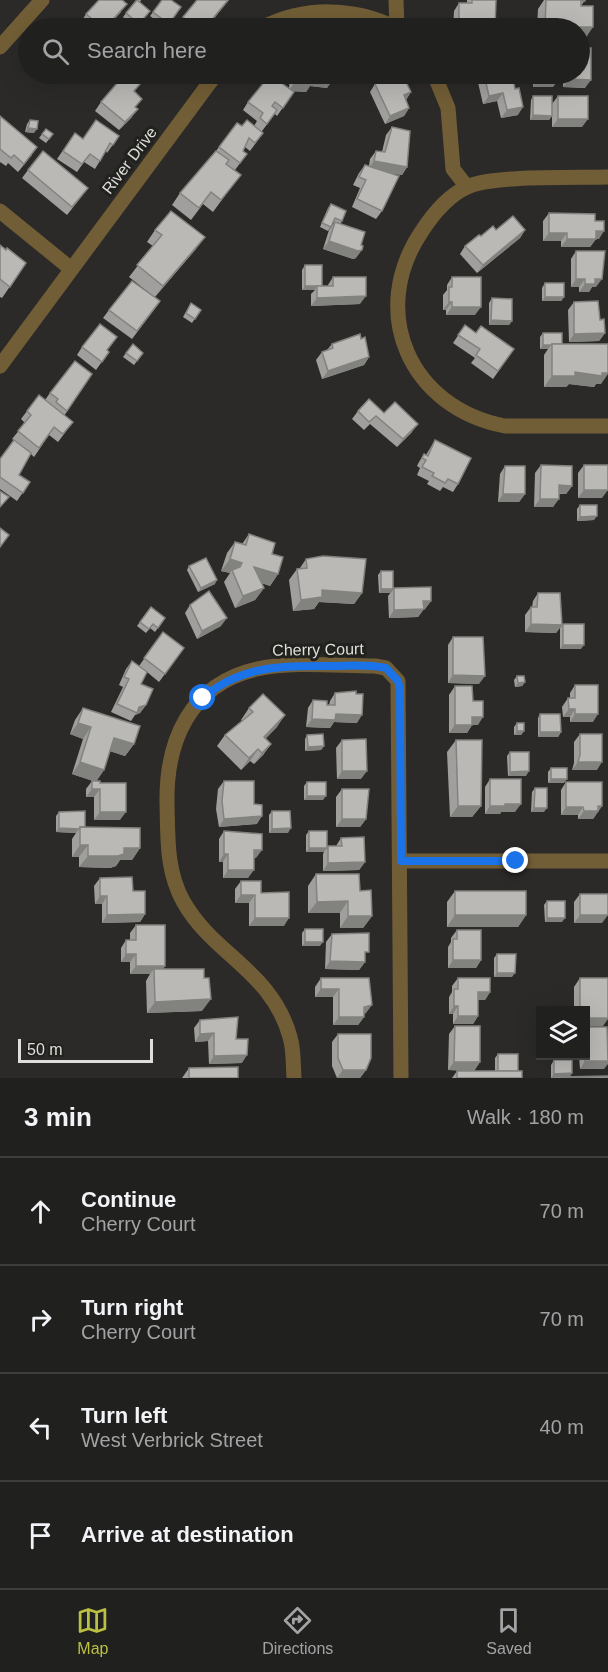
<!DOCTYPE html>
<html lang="en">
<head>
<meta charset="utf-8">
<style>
	body { margin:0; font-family:Helvetica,sans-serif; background:#282827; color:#f1f3f6 }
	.controls { position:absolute; right:18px; bottom:18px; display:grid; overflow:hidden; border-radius:0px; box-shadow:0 6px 24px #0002 }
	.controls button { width:54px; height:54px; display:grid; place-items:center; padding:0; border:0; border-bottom:2px solid #3d3e3c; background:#20201e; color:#f1f3f6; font:30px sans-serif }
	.scale { position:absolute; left:18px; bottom:15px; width:135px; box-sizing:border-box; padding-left:6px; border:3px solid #dfdedd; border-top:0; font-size:16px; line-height:21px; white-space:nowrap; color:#dfdedd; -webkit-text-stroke:4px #21211e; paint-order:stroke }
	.stop { position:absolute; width:18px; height:18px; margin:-14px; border:4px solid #1a73e8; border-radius:50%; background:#fff }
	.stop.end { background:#1a73e8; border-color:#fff; box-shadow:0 2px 6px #0008 }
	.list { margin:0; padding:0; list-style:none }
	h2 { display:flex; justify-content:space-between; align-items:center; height:78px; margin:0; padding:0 24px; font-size:26px }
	h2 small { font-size:20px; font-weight:400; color:#a2a3a4 }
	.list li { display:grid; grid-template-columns:39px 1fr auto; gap:18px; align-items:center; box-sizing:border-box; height:108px; padding:0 24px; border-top:2px solid #3d3e3c }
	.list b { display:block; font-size:22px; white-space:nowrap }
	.list p { margin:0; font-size:20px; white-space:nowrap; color:#a2a3a4 }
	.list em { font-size:20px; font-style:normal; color:#a2a3a4 }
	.icon { flex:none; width:33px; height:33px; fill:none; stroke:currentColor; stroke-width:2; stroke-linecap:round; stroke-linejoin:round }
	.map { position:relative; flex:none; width:608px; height:1078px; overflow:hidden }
	.search { position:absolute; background:#20201e; box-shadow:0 6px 24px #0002; left:18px; right:18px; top:18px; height:66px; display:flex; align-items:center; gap:15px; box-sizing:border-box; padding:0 21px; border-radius:33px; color:#a2a3a4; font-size:22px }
	.sheet { height:510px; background:#20201e }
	nav { display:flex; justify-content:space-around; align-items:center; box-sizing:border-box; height:84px; border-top:2px solid #3d3e3c; background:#20201e; font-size:16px; color:#a2a3a4 }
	nav a { display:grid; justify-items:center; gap:3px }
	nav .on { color:#bdbf43 }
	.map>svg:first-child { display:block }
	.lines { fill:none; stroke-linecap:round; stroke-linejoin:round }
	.minor { stroke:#725e36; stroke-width:15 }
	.wall { fill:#a09f9d }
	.shaded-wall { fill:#82827f }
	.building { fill:#bab9b6; stroke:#82827f; stroke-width:1.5 }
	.route { stroke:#1a73e8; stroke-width:8 }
	.labels { text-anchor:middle; stroke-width:6; stroke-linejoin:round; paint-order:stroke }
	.street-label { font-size:16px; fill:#dfdedd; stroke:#21211e }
</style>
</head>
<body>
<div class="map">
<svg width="608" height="1078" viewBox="0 0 608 1078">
	<rect width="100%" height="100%" fill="#2b2a28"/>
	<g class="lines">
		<g class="minor">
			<polyline points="396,0 397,28"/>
			<path d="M262,28c42,-22 93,-21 134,0"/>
			<polyline points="0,47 42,0"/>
			<polyline points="434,74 448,108 453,169 467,187"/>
			<path d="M608,177c-32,1 -116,-2 -141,10 -19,9 -34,27 -45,44 -55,81 -12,177 83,195h103"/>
			<polyline points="0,211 70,268"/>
			<polyline points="0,366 216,74"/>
			<polyline points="401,861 608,861"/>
			<path d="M294,1078c-1,-13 0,-28 -4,-41 -18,-66 -77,-82 -107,-136 -17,-31 -15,-64 -16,-98 -1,-62 23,-119 90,-134 38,-8 80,-3 118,-3l11,2 12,13 3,397"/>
		</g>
	</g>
	<g class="wall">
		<polygon points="136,0 141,0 140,2 147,15 136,28 123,17"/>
		<polygon points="162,0 181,7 166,28 150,16"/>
		<polygon points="229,0 206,28 182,28 177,25 183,17"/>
		<polygon points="467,0 496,0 495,28 453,28 454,11 459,3 467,3"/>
		<polygon points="544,0 585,0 581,6 585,39 579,39 579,28 537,28 538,9"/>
		<polygon points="121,12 107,28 88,28 81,22 86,14"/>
		<polygon points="44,74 60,74 54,82"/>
		<polygon points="290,74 333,74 327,88 310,86 306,92 292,91 294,92 277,116 275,114 262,131 263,133 250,151 245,147 243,151 247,154 235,170 232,186 213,212 203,204 191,220 172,205 180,193 216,151 237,123 242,126 254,126 257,121 243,110 248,102 289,88"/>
		<polygon points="476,74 512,74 515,89 518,115 501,118 497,101 483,104"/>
		<polygon points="534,74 557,74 553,87 533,87"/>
		<polygon points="563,74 579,74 585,88 563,87"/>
		<polygon points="146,77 134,92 132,117 119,130 95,111 101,102"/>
		<polygon points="375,84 411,92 406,100 409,108 404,116 385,124 370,92"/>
		<polygon points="533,96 552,116 549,120 530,120 531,100"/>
		<polygon points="558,96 582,127 552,127 552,104"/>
		<polygon points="0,116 32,155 18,172 8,163 6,166 0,162"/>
		<polygon points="30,120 34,133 25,132 27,124"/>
		<polygon points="392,127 407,167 402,175 389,173 382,211 376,219 352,207 360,188 353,185 359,173 365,165 369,166 370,159 376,151 382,152 386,135"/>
		<polygon points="46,129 53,134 46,143 39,138"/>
		<polygon points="75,133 83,139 119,136 107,153 106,151 95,169 84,162 77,172 57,159"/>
		<polygon points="28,170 82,196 67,215 22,178"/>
		<polygon points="331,204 342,221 340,224 356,258 353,259 323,249 329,230 334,223 333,223 328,231 320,227 328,208"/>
		<polygon points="549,213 595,221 599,239 596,239 590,247 561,247 561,241 543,241 543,221"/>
		<polygon points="155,230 196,249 155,297 160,302 132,339 103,318 109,310 148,292 129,277 153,246 147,242"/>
		<polygon points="496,230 525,230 520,238 477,273 460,254 465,246"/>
		<polygon points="0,245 26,263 2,298 0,297"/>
		<polygon points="576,251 596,287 592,287 589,292 579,292 579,287 571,287 571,259"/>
		<polygon points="305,265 321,286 328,286 328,285 333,277 360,304 311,306 311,294 315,290 302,290 302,270"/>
		<polygon points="452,277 475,315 446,315 446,310 443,310 443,295 447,290 447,285"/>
		<polygon points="545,283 564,297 561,301 542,301 542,288"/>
		<polygon points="492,298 512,321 509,325 489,325 489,303"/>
		<polygon points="574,302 600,320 605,333 599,341 569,342 568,310"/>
		<polygon points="191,303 201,310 192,323 183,317"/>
		<polygon points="465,325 476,333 514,349 493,379 471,363 475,358 453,343"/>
		<polygon points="543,333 562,344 601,384 596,384 594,387 569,384 566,387 544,387 544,355 548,349 540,349 540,337"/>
		<polygon points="332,344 369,357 364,365 322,379 316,360 322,352 327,350"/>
		<polygon points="82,347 107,351 109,352 96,370 77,355"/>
		<polygon points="126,353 143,353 134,365 123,357"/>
		<polygon points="92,374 64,416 67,430 58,442 49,435 34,457 31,454 19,475 30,482 17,501 0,489 0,459 14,440 12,439 25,423 21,419 27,411 45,400 50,393"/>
		<polygon points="358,411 384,413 412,432 397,447 370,424 364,430 352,419"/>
		<polygon points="435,440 458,484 453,492 443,487 440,491 427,484 429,481 417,475 420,468 417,466 419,462 424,454 426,455"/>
		<polygon points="541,465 572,486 566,494 559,494 553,507 534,507 535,473"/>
		<polygon points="584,465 602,498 578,498 578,473"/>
		<polygon points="505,466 525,494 519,502 498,502 500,474"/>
		<polygon points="580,505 594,520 577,521 577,509"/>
		<polygon points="249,534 272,554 278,574 270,586 262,583 264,588 255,600 235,608 224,582 230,573 221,571 227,553 235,542 242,544"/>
		<polygon points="306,559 362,593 354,604 319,602 314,609 293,611 289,580 297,569 300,568"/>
		<polygon points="189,566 215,584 198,592 187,570"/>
		<polygon points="381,571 393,589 390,593 379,593 378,575"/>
		<polygon points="394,588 431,601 425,609 424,609 418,617 389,618 388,596"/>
		<polygon points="538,593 562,625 556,633 525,632 525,615 531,607 532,607 533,601"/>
		<polygon points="190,605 221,626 197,639 185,613"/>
		<polygon points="151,607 165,618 155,632 150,628 146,633 137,626"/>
		<polygon points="563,624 581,649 560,649 560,628"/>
		<polygon points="163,632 184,648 159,682 147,672 141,684 146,705 140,713 135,715 131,721 111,712 123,687 119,685 126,669 132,661 139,666"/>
		<polygon points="453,637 479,684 448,683 448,645"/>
		<polygon points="517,676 525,682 522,686 515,687 514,680"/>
		<polygon points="575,685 593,722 570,722 570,717 563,717 562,707 568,698 570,698 570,693"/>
		<polygon points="455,686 473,701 478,725 472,725 467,733 449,733 449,695"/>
		<polygon points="335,693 357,723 334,722 330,728 306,727 308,708 313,700 329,705 330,701"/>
		<polygon points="83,708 134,744 125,756 110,751 104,770 96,781 100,783 120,820 94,820 94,797 86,797 86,789 92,781 93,781 72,774 83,739 70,734 75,720"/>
		<polygon points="249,708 277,727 265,738 271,744 263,755 254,764 250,761 241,770 217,746 225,735 242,721 241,720"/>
		<polygon points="540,714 561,732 558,737 538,737 538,718"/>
		<polygon points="517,723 524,731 521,735 514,735 514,727"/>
		<polygon points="580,734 597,770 572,770 574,763 574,742"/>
		<polygon points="307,735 324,746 321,750 305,751 305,739"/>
		<polygon points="342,740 361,779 337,779 336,748"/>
		<polygon points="456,740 481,806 472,817 450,817 447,752"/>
		<polygon points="510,752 526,776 508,776 507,756"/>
		<polygon points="551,768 564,783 548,783 548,772"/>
		<polygon points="490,779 515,812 501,812 500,814 485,814 485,787"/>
		<polygon points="224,781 254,804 257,824 219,827 216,809 218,789"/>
		<polygon points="307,782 323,800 304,800 304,786"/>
		<polygon points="566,782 602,806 593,819 578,819 578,815 561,815 561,790"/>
		<polygon points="535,788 544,812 531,812 532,792"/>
		<polygon points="342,789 366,819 360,827 336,827 336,797"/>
		<polygon points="272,811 288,833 269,833 269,815"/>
		<polygon points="59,812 85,827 140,848 132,860 120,860 116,866 110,868 79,867 79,857 72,857 72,839 76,833 56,832 56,816"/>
		<polygon points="224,831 256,858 254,858 248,878 223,878 223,862 219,862 219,839"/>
		<polygon points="309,831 327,848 328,846 336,846 341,838 365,862 359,870 323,871 323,854 324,852 306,852 306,835"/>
		<polygon points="316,874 360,891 372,916 363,928 340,928 340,913 308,913 308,886"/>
		<polygon points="100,878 133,891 145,914 140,922 102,923 102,904 95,904 94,886"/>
		<polygon points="241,881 261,893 284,926 249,926 249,903 235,903 235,889"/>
		<polygon points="455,891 526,915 518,927 447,927 447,902"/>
		<polygon points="580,894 602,923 574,923 574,902"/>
		<polygon points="547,901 562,922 545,922 544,905"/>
		<polygon points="136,925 165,966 163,969 202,1011 147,1013 146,981 150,974 130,974 130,962 121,962 121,948 126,940 130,940 130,933"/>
		<polygon points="305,929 320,946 302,946 302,933"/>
		<polygon points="457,930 481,960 476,968 448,968 448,947 451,942 451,938"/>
		<polygon points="332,934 365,958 365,962 359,970 325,969 326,942"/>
		<polygon points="497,954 512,977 494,977 494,958"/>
		<polygon points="321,978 369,978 366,1013 364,1014 364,1017 358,1025 333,1025 333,997 315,997 315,987"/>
		<polygon points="458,978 490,992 485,1000 478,1000 478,1016 473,1024 453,1024 453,1014 449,1014 449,997 452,992 452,986"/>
		<polygon points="580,978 603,1026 585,1026 585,1011 574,1011 574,987"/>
		<polygon points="200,1020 236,1039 242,1063 209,1064 208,1041 195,1042 194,1028"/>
		<polygon points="455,1026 480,1062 474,1071 448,1070 449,1034"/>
		<polygon points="338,1034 366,1070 360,1078 337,1078 332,1066 332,1042"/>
		<polygon points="498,1054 518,1071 522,1078 452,1078 457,1071 495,1071 495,1058"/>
		<polygon points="579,1056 585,1056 604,1069 580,1069"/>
		<polygon points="554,1060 570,1077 608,1078 551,1078 551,1065"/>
		<polygon points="189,1068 238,1078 182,1078"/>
	</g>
	<g class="shaded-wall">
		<polygon points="229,0 206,28 205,28"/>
		<polygon points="127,4 107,28 105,28"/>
		<polygon points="545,27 593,27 585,39 579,39 579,28 544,28"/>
		<polygon points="313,78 333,80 327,88 310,86 306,92 289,91 294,83"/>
		<polygon points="569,79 591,80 585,88 563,87"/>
		<polygon points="536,82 556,83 553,87 533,87"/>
		<polygon points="411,92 405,100 404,95"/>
		<polygon points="503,93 497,101 483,104 489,96"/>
		<polygon points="523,107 518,115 501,118 507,110"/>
		<polygon points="409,108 404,116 385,124 390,116"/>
		<polygon points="138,109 132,117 119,130 125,122"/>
		<polygon points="533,115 552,116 549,120 530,120"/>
		<polygon points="558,119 588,119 582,127 552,127"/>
		<polygon points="28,128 37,129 34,133 25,132"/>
		<polygon points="374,161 407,167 402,175 368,169"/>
		<polygon points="525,230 520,238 477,273 483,265"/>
		<polygon points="596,231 604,231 599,239 590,239"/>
		<polygon points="549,233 567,233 561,241 543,241"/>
		<polygon points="205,237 196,249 154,297 163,286"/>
		<polygon points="567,239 596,239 590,247 561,247"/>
		<polygon points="329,241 362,250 356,258 353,259 323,249"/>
		<polygon points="576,279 585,279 579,287 571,287"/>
		<polygon points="595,279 602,279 596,287 592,287 589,292 579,292 585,284"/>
		<polygon points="305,286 322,286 317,286 315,290 302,290"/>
		<polygon points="366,296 360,304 311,306 317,298"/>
		<polygon points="545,297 564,297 561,301 542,301"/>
		<polygon points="449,302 452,302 446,310 443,310"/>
		<polygon points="452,307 481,307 475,315 446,315"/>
		<polygon points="491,320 512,321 509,325 489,325"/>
		<polygon points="605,333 599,341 569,342 574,334"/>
		<polygon points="543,345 551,345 548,349 540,349"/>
		<polygon points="369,357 364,365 322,379 328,371"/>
		<polygon points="575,372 608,373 608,374 601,384 596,384 594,387 569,384 566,387 544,387 552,376"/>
		<polygon points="418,424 412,432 397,447 403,439"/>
		<polygon points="559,485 572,486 566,494 554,493"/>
		<polygon points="584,490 608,490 602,498 578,498"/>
		<polygon points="503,494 525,494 519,502 498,502"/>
		<polygon points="540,499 559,499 553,507 534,507"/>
		<polygon points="597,516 594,520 577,521 580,517"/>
		<polygon points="230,559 242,563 234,574 232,570 230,573 221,571"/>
		<polygon points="254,567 278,574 270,586 246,578"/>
		<polygon points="217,580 215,584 198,592 201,588"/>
		<polygon points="264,588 255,600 235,608 243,596"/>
		<polygon points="381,589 393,589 390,593 379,593"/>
		<polygon points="322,590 362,593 354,604 319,602 314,609 293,611 301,600"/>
		<polygon points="423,601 431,601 425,609 418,609"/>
		<polygon points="424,609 418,617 389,618 394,610"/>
		<polygon points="227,618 221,626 197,639 202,631"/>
		<polygon points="531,624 562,625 556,633 525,632"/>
		<polygon points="563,645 584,645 581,649 560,649"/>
		<polygon points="453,675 485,676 479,684 448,683"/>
		<polygon points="525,682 522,686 515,687 518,683"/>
		<polygon points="146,705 140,713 135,715 139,707"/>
		<polygon points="569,709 575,709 570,717 563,717"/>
		<polygon points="336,714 362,715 357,723 334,722 330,728 306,727 312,719"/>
		<polygon points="575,714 598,714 593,722 570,722"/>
		<polygon points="285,715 277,727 256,749 264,737"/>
		<polygon points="472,717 483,717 478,725 472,725 467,733 449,733 455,725"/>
		<polygon points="78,723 91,727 83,739 70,734"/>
		<polygon points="517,731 524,731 521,735 514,735"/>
		<polygon points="540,732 561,732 558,737 538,737"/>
		<polygon points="114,738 134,744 125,756 106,750"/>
		<polygon points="271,744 263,755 254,764 262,753"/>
		<polygon points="324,746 321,750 305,751 308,747"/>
		<polygon points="258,749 250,761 241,770 249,758"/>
		<polygon points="80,762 104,770 96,782 72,774"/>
		<polygon points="578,762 602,762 597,770 572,770"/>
		<polygon points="342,771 367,771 361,779 337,779"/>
		<polygon points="529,771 526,776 508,776 510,772"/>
		<polygon points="551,779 567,779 564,783 548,783"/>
		<polygon points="92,789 100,789 94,797 86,797"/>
		<polygon points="307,796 326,796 323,800 304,800"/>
		<polygon points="505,804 521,804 515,812 501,812 500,814 485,814 490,806"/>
		<polygon points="458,806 481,806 472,817 450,817"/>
		<polygon points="598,806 602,806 593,819 578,819 584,811"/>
		<polygon points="566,807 583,807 578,815 561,815"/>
		<polygon points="534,808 547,808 544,812 531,812"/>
		<polygon points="100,812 126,812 120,820 94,820"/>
		<polygon points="262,816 257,824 219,827 224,819"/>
		<polygon points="342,819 366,819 360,827 336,827"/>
		<polygon points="59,828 79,829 76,833 56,832"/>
		<polygon points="291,828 288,833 269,833 272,829"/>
		<polygon points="80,845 88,845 79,857 72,857"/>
		<polygon points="124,848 140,848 132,860 120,860 116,866 110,868 79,867 88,856"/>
		<polygon points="309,848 327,848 324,852 306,852"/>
		<polygon points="254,850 262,850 256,858 248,858"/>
		<polygon points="224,854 228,854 223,862 219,862"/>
		<polygon points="365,862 359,870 323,871 328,863"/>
		<polygon points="228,870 254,870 248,878 223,878"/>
		<polygon points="241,895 255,895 249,903 235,903"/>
		<polygon points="100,896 107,896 102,904 95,904"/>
		<polygon points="348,901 340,913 308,913 317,902"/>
		<polygon points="145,914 140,922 102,923 107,915"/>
		<polygon points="455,915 526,915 518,927 447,927"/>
		<polygon points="580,915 608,915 602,923 574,923"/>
		<polygon points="348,916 372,916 363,928 340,928"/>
		<polygon points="255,918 289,918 284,926 249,926"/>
		<polygon points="547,918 565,918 562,922 545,922"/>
		<polygon points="305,942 323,942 320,946 302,946"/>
		<polygon points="126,954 136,954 130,962 121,962"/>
		<polygon points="453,960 481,960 476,968 448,968"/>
		<polygon points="330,961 365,962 359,970 325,969"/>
		<polygon points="136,966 165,966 159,974 154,969 150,974 130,974"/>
		<polygon points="497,973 515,973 512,977 494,977"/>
		<polygon points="321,989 339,989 333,997 315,997"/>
		<polygon points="478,992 490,992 485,1000 473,1000"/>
		<polygon points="211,999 202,1011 147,1013 155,1002"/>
		<polygon points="372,1005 366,1013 358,1015 364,1007"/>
		<polygon points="454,1006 458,1006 453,1014 449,1014"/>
		<polygon points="458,1016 478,1016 473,1024 453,1024"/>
		<polygon points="339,1017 364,1017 358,1025 333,1025"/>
		<polygon points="585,1018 608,1018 608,1019 603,1026 585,1026"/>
		<polygon points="214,1033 208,1041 195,1042 200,1034"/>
		<polygon points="247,1055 242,1063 209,1064 214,1056"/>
		<polygon points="585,1061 608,1061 608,1064 604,1069 580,1069"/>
		<polygon points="454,1062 480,1062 474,1071 448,1070"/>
		<polygon points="343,1070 366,1070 360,1078 337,1078"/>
		<polygon points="572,1073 570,1077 551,1078 554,1074"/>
	</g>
	<g class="building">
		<polygon points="99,0 122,0 127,4 105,28 103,28 86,14"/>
		<polygon points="137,0 150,11 139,24 126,13"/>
		<polygon points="162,0 171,0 181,7 169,24 153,12"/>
		<polygon points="197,0 228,0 205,28 197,28 183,17"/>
		<polygon points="472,0 496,0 495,28 459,28 459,3 472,3"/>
		<polygon points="546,0 585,0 585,1 581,1 581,6 593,6 593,27 545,27"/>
		<polygon points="579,48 591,48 591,80 569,79 569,74 579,74"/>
		<polygon points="125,74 141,74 146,77 134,91 142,99 135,107 138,109 125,122 101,102"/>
		<polygon points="295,74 333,74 333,80 313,78 312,84 294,83"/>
		<polygon points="395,74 402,74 411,92 404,95 409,108 390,116 375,84"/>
		<polygon points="484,74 512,74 515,89 519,88 523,107 507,110 503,93 489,96"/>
		<polygon points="536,74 557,74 556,83 536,82"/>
		<polygon points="270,75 294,92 283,108 275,102 272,106 277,110 267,124 260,118 263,113 248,102"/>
		<polygon points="533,96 552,96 552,116 533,115"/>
		<rect x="558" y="96" width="30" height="23"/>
		<polygon points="0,116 37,147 24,164 14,155 11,158 0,149"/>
		<polygon points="30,120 38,121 37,129 28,128"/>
		<polygon points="96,120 119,136 113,145 110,143 100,161 90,154 82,164 63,151 75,133 83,139"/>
		<polygon points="247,120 263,133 255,143 249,138 243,151 247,154 240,163 219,147 237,123 242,126"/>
		<polygon points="392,127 410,131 407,167 374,161 376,151 385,152"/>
		<polygon points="46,129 53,134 49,139 42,134"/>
		<polygon points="43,151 88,188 72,207 28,170"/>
		<polygon points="216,151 229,160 226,164 241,175 221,200 211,192 199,208 180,193"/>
		<polygon points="365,165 399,176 382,211 357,199 366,180 359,177"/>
		<polygon points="331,204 346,211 342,221 335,218 331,227 322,223"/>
		<polygon points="171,211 205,237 163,286 137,265 162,235 155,230"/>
		<polygon points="549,213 595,214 595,221 604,221 604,231 596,231 596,239 567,239 567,233 549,233"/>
		<polygon points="513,216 525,230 483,265 465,246 479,235 481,236 493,226 496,230"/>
		<polygon points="335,222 365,232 361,245 363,246 362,250 358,251 329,241"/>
		<polygon points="0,245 6,250 7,248 26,263 10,287 0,279"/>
		<polygon points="576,251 605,251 602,279 595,279 595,284 585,284 585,279 576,279"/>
		<rect x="305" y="265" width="17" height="21"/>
		<polygon points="333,277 366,277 366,296 317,298 317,286 333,286"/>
		<polygon points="452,277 481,277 481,307 452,307 452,302 449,302 449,287 452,287"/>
		<polygon points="132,281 160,301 137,331 109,310"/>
		<rect x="545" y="283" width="19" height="14"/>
		<polygon points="492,298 512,299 512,321 491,320"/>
		<polygon points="598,301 600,320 604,319 605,333 574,334 574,302"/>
		<polygon points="191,303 201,310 195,319 186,313"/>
		<polygon points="100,324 117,337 107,350 109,352 102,362 82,347"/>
		<polygon points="465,325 476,333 481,326 514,349 498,371 476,355 480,349 458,335"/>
		<polygon points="543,333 562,333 562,344 552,344 551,345 543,345"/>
		<polygon points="360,334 361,339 365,337 369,357 328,371 322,352 333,348 332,344"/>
		<polygon points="133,344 143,353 137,361 126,353"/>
		<polygon points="552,344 608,344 608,373 602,373 602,376 575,372 575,376 552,376"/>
		<polygon points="75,361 92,374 67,411 56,402 58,399 50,393"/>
		<polygon points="39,395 73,422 63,434 54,427 39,448 18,431 31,415 27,411"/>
		<polygon points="369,399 384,413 395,402 418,424 403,439 376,416 369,422 358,411"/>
		<polygon points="14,440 31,453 19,475 30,482 23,493 0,477 0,459"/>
		<polygon points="435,440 471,458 458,484 448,479 445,483 432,476 434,473 422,467 426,460 422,458 424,454 428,456"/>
		<polygon points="541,465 572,466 572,486 559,485 559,499 540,499"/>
		<rect x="584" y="465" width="24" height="25"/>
		<polygon points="505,466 525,466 525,494 503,494"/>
		<polygon points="0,491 9,497 0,507"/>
		<polygon points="580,505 597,505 597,516 580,517"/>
		<polygon points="0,528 9,535 0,547"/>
		<polygon points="249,534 275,543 272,554 283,557 278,574 254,567 264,588 243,596 232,570 240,567 242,563 230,559 235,542 246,545"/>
		<polygon points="323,556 366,559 362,593 322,590 322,597 301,600 297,569 307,568 306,559"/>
		<polygon points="206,558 217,580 201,588 189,566"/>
		<rect x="381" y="571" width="12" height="18"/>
		<polygon points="431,587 431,601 423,601 424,609 394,610 394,588"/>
		<polygon points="209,591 227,618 202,631 190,605"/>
		<polygon points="538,593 560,593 562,625 531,624 531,607 537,607"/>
		<polygon points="151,607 165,618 158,628 153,624 149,629 140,622"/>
		<rect x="563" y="624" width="21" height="21"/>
		<polygon points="163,632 184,648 165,674 144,658"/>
		<polygon points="453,637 483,637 485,676 453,675"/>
		<polygon points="132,661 147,672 141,684 153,689 146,705 139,707 137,713 117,704 129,679 124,677"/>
		<polygon points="517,676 524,676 525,682 518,683"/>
		<polygon points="575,685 598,685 598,714 575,714 575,709 569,709 568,698 575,698"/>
		<polygon points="455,686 472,686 473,701 483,701 483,717 472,717 472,725 455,725"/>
		<polygon points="356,691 356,694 363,694 362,715 336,714 335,720 312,719 313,700 327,701 327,705 335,705 335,693"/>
		<polygon points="263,694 285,715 264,737 271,744 262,753 258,749 249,758 225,735 253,712 249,708"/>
		<polygon points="83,708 140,726 134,744 114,738 104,770 80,762 91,727 78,723"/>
		<polygon points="540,714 560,714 561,732 540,732"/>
		<rect x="517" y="723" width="7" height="8"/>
		<polygon points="323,734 324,746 308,747 307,735"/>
		<polygon points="580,734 602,734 602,762 578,762 580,755"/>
		<polygon points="366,739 367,771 342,771 342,740"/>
		<polygon points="456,740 482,740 481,806 458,806"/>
		<polygon points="510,752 529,752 529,771 510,772"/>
		<rect x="551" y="768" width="16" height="11"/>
		<polygon points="490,779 521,779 521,804 505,804 505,806 490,806"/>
		<polygon points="92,781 100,781 100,783 126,783 126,812 100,812 100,789 92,789"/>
		<polygon points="224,781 254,781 254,804 262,805 262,816 224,819 222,801"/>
		<rect x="307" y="782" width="19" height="14"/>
		<polygon points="566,782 602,782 602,806 598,806 598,811 584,811 583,807 566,807"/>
		<polygon points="535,788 547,788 547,808 534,808"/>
		<polygon points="342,789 369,789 366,819 342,819"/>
		<polygon points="85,811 85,827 80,827 79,829 59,828 59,812"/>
		<polygon points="272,811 290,811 291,828 272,829"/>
		<polygon points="80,827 140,828 140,848 124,848 124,854 118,856 88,856 88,845 80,845"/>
		<polygon points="224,831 262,834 262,850 254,850 254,870 228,870 228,854 224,854"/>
		<rect x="309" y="831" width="18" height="17"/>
		<polygon points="364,837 365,862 328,863 328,846 342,846 341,838"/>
		<polygon points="316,874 359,874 360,891 371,890 372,916 348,916 348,901 317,902"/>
		<polygon points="132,877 133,891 145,891 145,914 107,915 107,896 100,896 100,878"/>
		<polygon points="241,881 261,881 261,893 289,892 289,918 255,918 255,895 241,895"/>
		<rect x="455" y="891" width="71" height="24"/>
		<rect x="580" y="894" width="28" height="21"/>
		<rect x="547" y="901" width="18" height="17"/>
		<polygon points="136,925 165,925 165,966 136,966 136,954 126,954 126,940 136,940"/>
		<rect x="305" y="929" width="18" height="13"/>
		<polygon points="457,930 481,930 481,960 453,960 453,939 457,939"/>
		<polygon points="369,933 369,952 365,952 365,962 330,961 332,934"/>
		<polygon points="497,954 516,954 515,973 497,973"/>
		<polygon points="154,969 204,969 204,978 209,978 211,999 155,1002"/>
		<polygon points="321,978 369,978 372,1005 364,1007 364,1017 339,1017 339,989 321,989"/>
		<polygon points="458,978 490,978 490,992 478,992 478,1016 458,1016 458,1006 454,1006 454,989 458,989"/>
		<polygon points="580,978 608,978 608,1018 585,1018 585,1011 580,1011"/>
		<polygon points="238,1017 236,1039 248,1039 247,1055 214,1056 214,1033 200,1034 200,1020"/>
		<polygon points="455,1026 480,1026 480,1062 454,1062"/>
		<polygon points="585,1027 607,1027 608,1061 585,1061"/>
		<polygon points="338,1034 371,1034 371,1058 366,1070 343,1070 338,1058"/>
		<rect x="498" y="1054" width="20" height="17"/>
		<polygon points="554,1060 572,1060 572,1073 554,1074"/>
		<polygon points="238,1067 238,1078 189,1078 189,1068"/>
		<rect x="457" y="1071" width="65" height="7"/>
		<polygon points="608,1076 608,1078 561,1078 561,1077"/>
	</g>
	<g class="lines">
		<path class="route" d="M203,698c37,-33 80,-32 127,-32 18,0 37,-2 56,2l12,13 2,9 1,171h115"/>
	</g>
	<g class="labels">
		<g class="street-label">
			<text transform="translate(129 160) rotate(-53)" y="6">River Drive</text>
			<text transform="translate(318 649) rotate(-1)" y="6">Cherry Court</text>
		</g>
	</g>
</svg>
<div class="controls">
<button><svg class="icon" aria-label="layers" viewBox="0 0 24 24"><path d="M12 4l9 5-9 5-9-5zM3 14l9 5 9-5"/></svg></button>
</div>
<div class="scale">50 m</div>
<div class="stop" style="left:203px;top:698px"></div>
<div class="stop end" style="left:516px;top:861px"></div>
<div class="search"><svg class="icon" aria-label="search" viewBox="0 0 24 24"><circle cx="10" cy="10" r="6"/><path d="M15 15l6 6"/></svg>Search here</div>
</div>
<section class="sheet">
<h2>3 min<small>Walk · 180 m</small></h2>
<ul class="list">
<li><svg class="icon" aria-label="ahead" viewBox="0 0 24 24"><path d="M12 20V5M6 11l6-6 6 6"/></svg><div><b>Continue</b><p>Cherry Court</p></div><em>70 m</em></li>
<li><svg class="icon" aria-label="right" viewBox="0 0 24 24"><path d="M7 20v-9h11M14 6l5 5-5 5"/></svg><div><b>Turn right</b><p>Cherry Court</p></div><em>70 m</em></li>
<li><svg class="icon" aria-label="left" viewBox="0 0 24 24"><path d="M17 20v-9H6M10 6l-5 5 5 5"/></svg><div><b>Turn left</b><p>West Verbrick Street</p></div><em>40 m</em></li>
<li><svg class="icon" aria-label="arrive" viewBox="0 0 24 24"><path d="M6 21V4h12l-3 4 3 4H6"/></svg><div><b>Arrive at destination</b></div></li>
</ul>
</section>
<nav>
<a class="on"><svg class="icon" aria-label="map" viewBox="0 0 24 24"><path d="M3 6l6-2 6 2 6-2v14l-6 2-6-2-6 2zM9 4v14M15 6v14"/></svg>Map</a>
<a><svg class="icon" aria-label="directions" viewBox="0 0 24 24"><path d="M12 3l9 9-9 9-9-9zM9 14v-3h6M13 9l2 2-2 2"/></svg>Directions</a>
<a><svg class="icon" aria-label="saved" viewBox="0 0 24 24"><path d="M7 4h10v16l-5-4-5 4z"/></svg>Saved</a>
</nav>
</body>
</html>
